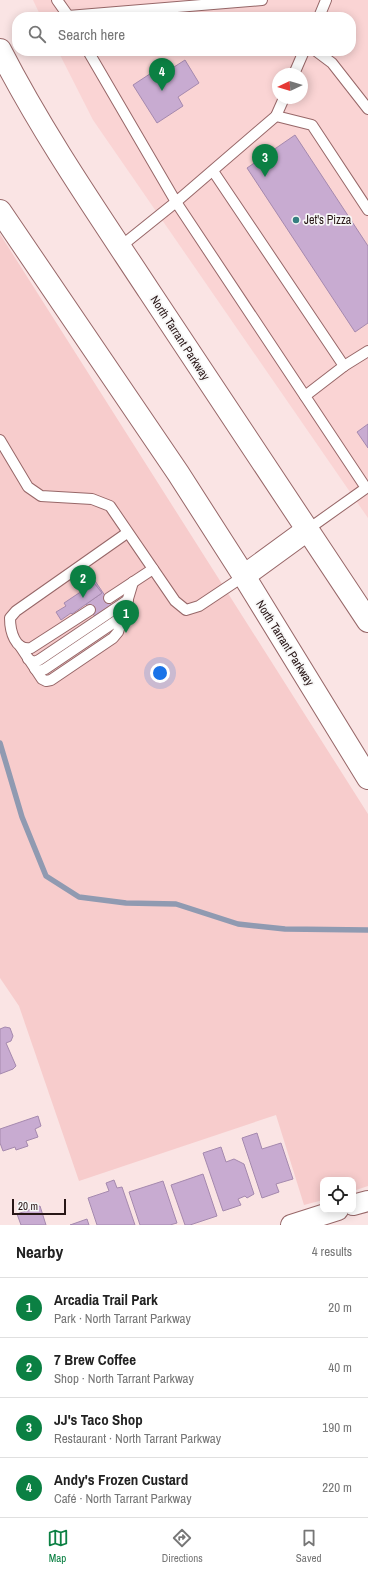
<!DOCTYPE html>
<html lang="en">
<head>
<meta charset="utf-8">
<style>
	body { margin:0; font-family:"Archivo Narrow",sans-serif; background:#f2f2f2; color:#222 }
	.controls { position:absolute; right:12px; bottom:12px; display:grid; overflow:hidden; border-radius:8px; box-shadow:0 2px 10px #0003 }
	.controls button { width:36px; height:36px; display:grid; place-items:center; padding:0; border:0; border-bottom:1px solid #e0e0e0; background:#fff; color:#222; font:20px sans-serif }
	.compass { position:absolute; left:272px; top:68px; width:36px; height:36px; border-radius:50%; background:#fff; box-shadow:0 2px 10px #0003; rotate:266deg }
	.scale { position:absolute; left:12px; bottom:10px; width:54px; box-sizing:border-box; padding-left:4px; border:2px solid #281616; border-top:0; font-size:11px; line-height:14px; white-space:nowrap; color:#281616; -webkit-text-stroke:3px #f7f7f7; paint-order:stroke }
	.you { position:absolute; left:160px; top:673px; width:14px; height:14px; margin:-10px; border:3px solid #fff; border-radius:50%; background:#1a73e8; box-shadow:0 0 0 6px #1a73e833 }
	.badge { display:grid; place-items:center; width:26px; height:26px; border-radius:50%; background:#0b8043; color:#fff; font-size:13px; font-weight:700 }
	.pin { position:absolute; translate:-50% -33px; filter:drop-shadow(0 1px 2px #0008) }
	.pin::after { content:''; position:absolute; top:21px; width:14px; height:12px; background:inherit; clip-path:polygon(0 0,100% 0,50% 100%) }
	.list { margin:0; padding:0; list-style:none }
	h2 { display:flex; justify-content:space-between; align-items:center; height:52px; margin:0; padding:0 16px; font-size:17px }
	h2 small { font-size:13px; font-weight:400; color:#767676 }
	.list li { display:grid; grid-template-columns:26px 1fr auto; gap:12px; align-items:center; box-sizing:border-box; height:60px; padding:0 16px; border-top:1px solid #e0e0e0 }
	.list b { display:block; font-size:15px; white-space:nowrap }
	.list p { margin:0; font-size:13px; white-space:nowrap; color:#767676 }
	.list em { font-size:13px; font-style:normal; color:#767676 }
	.icon { flex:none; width:22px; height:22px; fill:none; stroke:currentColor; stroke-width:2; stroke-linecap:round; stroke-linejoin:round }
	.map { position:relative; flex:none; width:368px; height:1225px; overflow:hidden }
	.search { position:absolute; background:#fff; box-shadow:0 2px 10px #0003; left:12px; right:12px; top:12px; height:44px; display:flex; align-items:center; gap:10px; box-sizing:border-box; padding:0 14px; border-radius:16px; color:#767676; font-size:15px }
	.sheet { height:292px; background:#fff }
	nav { display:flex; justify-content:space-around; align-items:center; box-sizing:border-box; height:56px; border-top:1px solid #e0e0e0; background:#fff; font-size:11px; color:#767676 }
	nav a { display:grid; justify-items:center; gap:2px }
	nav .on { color:#0b8043 }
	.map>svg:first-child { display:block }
	.built { fill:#fad4d4; fill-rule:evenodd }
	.green { fill:#f7cccc }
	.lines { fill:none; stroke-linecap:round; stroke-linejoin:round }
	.stream { stroke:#909ab1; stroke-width:5.5 }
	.building { fill:#c8abd1; stroke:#a589ae }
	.service-casing { stroke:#976768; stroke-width:12 }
	.minor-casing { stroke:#976768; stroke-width:22 }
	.primary-casing { stroke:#976768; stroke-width:24 }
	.service { stroke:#fff; stroke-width:10 }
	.minor { stroke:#fff; stroke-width:20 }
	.primary { stroke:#fff; stroke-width:22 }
	.poi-dot { fill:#367f81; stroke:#f7f7f7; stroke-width:1.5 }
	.labels { text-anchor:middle; stroke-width:3.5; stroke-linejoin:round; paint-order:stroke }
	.poi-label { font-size:12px; fill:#281616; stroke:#f7f7f7; text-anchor:start }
	.street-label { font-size:12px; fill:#281616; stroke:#f7f7f7 }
</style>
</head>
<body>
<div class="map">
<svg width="368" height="1225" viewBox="0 0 368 1225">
	<rect width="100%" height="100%" fill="#fae4e4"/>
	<path class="built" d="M33,0h335v518l-275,-398 -35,-69h293v-34h-310zM278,74h24v24h-24z"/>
	<polygon class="green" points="0,234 368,814 368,1186 353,1191 353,1180 323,1180 323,1200 304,1205 276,1115 79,1181 19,1006 0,978"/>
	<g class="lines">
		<polyline class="stream" points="0,743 22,817 46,876 79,897 126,903 176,904 238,924 285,929 368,930"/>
	</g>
	<g class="building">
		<polygon points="185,60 199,83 178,97 183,106 157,123 133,85 159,68 163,74"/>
		<polygon points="295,135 368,246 368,323 355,332 247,168"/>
		<polygon points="368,424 368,448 357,432"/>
		<polygon points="89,572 112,606 96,618 86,604 102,593 94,583 85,589 78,579"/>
		<polygon points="94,583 102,593 72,614 71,613 61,620 56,612 66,606 64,603"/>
		<polygon points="5,1027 10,1028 13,1036 11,1041 6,1043 16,1066 13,1069 0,1074 0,1029"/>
		<polygon points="38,1116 41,1126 35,1129 38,1137 26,1141 28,1146 16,1150 15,1147 3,1151 0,1143 0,1129"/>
		<polygon points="257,1133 262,1149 281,1143 293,1179 276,1184 279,1192 262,1198 242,1138"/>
		<polygon points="221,1147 226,1162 234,1159 244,1164 254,1194 247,1198 245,1196 238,1199 241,1205 223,1211 203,1153"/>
		<polygon points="203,1174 217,1216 190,1225 185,1225 171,1185"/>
		<polygon points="114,1180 117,1188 122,1187 135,1225 97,1225 88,1198 109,1191 106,1183"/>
		<polygon points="163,1181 177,1223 170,1225 140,1225 129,1192"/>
		<polygon points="40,1206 46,1225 21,1225 17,1214"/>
		<polygon points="87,1219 89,1225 70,1225"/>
	</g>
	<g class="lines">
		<g class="service-casing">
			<g id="service">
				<polyline points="57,0 69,17"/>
				<polyline points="68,16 262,0"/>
				<polyline points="319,17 326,0"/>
				<polyline points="88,51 176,202 276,116 284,98"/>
				<polyline points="316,51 332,63 368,109"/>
				<polyline points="294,74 304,51"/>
				<polyline points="276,116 312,125 368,210"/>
				<polyline points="213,171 344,366"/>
				<polyline points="120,247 176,202 366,488 307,530"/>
				<polyline points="305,396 344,366 368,351"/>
				<polyline points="0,440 28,487 41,496 92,499 110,506 175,601 186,610 199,606 244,576"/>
				<polyline points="109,598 153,569"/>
				<path d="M90,610l-59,38c-16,3 -21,-17 -21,-30l6,-7 111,-78"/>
				<polyline points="20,646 42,679 46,681 51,680 113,638 118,632 133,582"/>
				<polyline points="28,659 34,662 39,660 128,600"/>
				<polyline points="35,669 40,671 45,669 122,617"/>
			</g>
		</g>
		<g class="minor-casing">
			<g id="minor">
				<polyline points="353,1205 368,1201"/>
				<polyline points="291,1225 338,1210"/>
			</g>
		</g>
		<g class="primary-casing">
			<g id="primary">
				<path d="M0,50c43,84 97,162 149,241 72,110 145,220 219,330"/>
				<polyline points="0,211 178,473 244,576 368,778"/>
				<polyline points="244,576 307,530"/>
			</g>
		</g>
		<use href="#service" class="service"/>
		<use href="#minor" class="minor"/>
		<use href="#primary" class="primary"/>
	</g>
	<circle class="poi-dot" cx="296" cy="220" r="4"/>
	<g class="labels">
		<g class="poi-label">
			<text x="304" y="224">Jet's Pizza</text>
		</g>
		<g class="street-label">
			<text transform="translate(180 338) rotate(57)" y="4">North Tarrant Parkway</text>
			<text transform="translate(285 643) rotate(58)" y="4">North Tarrant Parkway</text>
		</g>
	</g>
</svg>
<div class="controls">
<button><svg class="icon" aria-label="locate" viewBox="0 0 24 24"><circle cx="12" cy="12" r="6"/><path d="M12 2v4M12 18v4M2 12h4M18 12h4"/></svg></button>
</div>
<svg class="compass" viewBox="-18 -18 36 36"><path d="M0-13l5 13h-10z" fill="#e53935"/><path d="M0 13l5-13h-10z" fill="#767676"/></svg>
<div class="scale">20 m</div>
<div class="you"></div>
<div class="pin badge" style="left:126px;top:633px">1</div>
<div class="pin badge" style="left:83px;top:598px">2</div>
<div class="pin badge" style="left:265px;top:177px">3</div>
<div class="pin badge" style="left:162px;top:91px">4</div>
<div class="search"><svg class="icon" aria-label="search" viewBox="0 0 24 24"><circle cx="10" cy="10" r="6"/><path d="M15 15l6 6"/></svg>Search here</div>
</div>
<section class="sheet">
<h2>Nearby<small>4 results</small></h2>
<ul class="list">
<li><span class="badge">1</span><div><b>Arcadia Trail Park</b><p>Park · North Tarrant Parkway</p></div><em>20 m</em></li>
<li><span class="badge">2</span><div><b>7 Brew Coffee</b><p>Shop · North Tarrant Parkway</p></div><em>40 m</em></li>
<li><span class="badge">3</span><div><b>JJ's Taco Shop</b><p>Restaurant · North Tarrant Parkway</p></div><em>190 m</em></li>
<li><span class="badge">4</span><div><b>Andy's Frozen Custard</b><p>Café · North Tarrant Parkway</p></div><em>220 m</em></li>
</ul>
</section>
<nav>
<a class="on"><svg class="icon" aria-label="map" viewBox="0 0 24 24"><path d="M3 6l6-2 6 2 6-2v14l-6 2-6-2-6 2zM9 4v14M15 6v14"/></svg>Map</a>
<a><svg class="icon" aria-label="directions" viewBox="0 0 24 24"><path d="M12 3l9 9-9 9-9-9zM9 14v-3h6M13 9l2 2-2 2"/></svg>Directions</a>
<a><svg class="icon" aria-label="saved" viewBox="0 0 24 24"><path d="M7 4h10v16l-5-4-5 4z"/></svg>Saved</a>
</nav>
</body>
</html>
